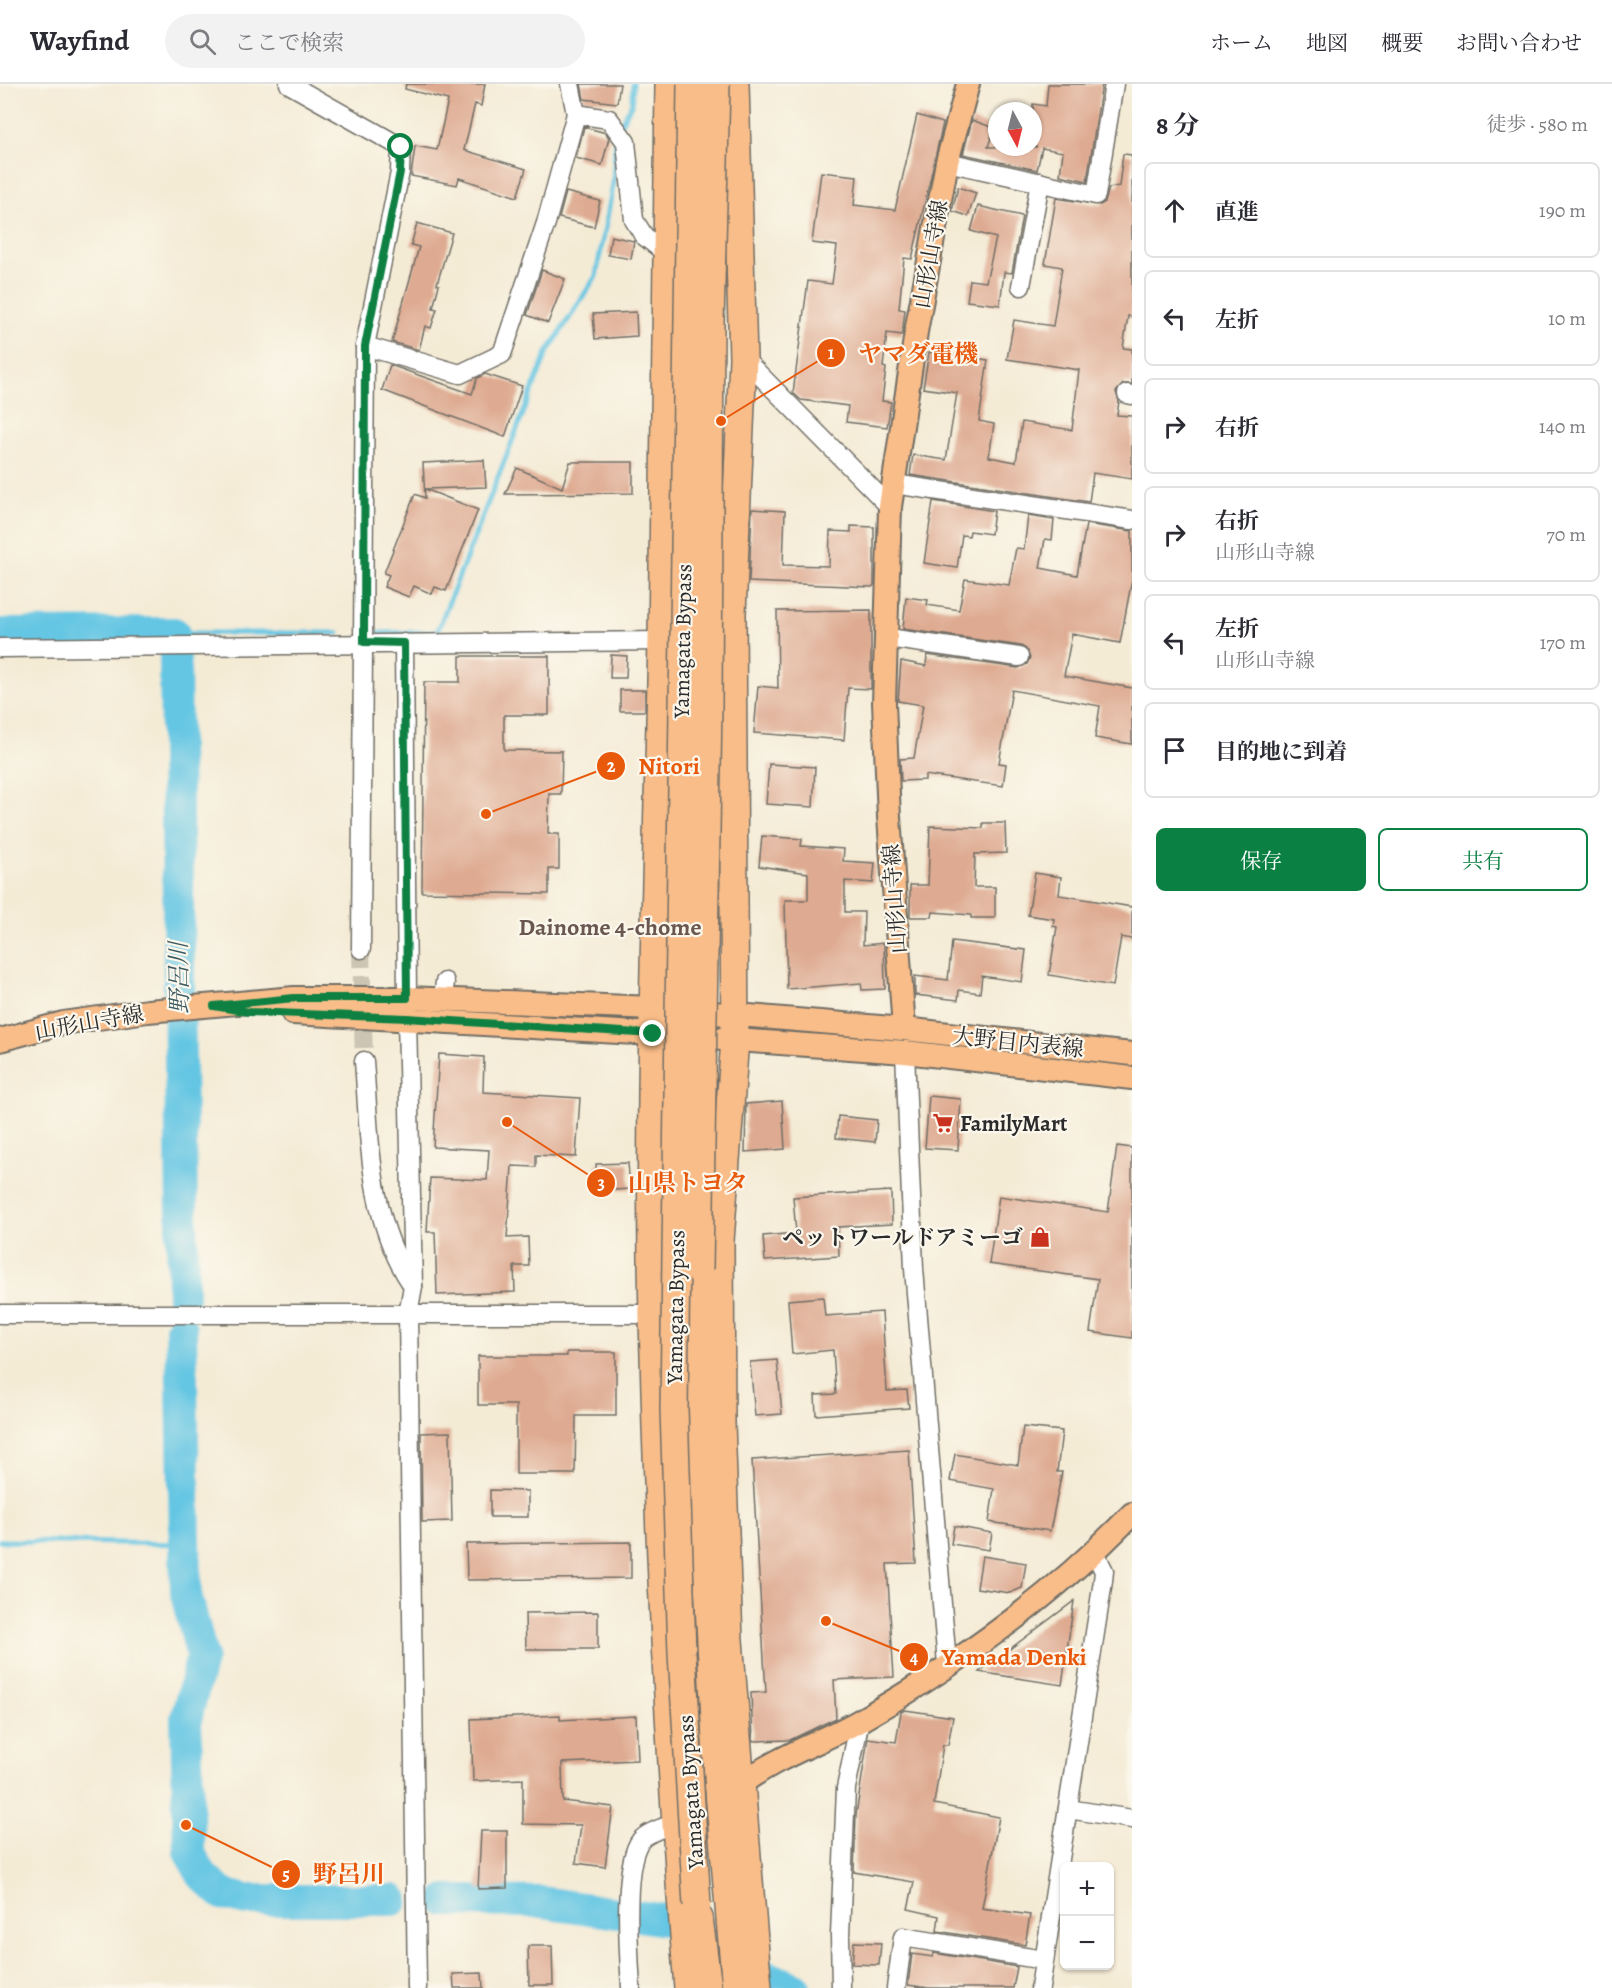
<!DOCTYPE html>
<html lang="ja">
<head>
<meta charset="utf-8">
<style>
	body { margin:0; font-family:Alegreya,"Noto Serif JP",serif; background:#f2f2f3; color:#2b2b33 }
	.controls { position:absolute; right:18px; bottom:18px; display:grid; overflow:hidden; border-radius:9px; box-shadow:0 2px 4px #0004 }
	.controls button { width:54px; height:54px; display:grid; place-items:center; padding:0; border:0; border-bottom:2px solid #e1e1e2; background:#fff; color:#2b2b33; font:30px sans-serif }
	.compass { position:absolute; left:988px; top:18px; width:54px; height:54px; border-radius:50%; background:#fff; box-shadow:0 2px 4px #0004; rotate:173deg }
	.stop { position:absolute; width:18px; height:18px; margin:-14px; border:4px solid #0b8043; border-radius:50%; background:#fff }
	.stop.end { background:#0b8043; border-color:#fff; box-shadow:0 2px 6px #0008 }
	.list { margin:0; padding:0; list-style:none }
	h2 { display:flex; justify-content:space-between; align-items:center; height:78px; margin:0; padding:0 24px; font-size:26px }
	h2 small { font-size:20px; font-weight:400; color:#7c7c81 }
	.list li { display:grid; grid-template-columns:39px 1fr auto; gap:18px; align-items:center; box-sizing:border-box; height:96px; margin:0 12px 12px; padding:0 12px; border:2px solid #e1e1e2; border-radius:9px }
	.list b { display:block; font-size:22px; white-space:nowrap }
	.list p { margin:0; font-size:20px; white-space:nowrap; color:#7c7c81 }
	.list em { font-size:20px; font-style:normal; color:#7c7c81 }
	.actions { display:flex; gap:12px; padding:18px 24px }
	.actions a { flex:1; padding:14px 0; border:2px solid #0b8043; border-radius:9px; text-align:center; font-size:21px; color:#0b8043 }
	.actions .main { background:#0b8043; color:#fff }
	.icon { flex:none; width:33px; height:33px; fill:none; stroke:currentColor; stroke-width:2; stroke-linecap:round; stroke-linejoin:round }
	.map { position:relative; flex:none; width:1132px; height:1904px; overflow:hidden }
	header { display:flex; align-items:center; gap:36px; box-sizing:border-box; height:84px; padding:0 30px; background:#fff; border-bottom:2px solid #e1e1e2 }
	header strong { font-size:28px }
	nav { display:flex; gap:33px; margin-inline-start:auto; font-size:21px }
	.search { width:420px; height:54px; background:#f2f2f3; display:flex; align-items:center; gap:15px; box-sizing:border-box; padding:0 21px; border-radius:33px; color:#7c7c81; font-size:22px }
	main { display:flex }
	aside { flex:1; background:#fff }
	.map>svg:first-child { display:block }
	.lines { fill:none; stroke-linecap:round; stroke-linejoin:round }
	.stream { stroke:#65c6e3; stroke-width:5 }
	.river { stroke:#65c6e3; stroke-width:32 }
	.building { fill:#deaa91 }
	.minor-tunnel { stroke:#ccc5b3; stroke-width:18; stroke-dasharray:18 9; stroke-linecap:butt }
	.minor-casing { stroke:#716e66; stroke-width:21 }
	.major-casing { stroke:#716e66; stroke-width:26 }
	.highway-casing { stroke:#716e66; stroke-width:30 }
	.minor { stroke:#fff; stroke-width:18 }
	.major { stroke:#f9bd89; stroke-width:22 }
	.highway { stroke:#f9bd89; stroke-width:27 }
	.highway-bridge-casing { stroke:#716e66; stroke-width:30; stroke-linecap:butt }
	.highway-bridge { stroke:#f9bd89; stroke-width:27 }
	.route { stroke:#0b8043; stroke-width:8 }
	.labels { text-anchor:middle; stroke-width:4.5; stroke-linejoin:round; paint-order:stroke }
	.street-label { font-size:22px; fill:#2b2b2b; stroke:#fbf7ec }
	.poi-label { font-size:22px; font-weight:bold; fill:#2b2b2b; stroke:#fbf7ec; text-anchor:start }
	.neighbourhood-label { font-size:24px; font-weight:bold; fill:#6a574f; stroke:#fbf7ec }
	.water-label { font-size:24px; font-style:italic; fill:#3c5a62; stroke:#fbf7ec }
	.leader { fill:none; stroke:#e8590c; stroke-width:2 }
	.callout-dot { fill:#e8590c; stroke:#fbf7ec; stroke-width:2 }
	.mark-label { font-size:18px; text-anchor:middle; font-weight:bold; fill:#fff }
	.callout-label { font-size:24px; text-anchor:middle; font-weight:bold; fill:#e8590c; stroke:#fbf7ec; stroke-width:4.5; stroke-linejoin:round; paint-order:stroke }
</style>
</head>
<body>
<header>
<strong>Wayfind</strong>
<div class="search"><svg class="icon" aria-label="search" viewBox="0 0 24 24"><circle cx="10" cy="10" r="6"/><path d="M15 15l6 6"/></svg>ここで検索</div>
<nav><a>ホーム</a><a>地図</a><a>概要</a><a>お問い合わせ</a></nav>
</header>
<main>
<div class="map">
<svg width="1132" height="1904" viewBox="0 0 1132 1904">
	<rect width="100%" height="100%" fill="#fbf7ec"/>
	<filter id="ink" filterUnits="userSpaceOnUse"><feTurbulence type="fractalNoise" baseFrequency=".0167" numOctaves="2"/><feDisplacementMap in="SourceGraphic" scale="12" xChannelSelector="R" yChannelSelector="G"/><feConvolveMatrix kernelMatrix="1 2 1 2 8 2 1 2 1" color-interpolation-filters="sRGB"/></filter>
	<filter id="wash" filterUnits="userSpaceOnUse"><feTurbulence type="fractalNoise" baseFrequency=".008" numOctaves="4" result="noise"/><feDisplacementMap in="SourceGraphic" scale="24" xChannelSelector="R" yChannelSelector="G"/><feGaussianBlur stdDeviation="1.35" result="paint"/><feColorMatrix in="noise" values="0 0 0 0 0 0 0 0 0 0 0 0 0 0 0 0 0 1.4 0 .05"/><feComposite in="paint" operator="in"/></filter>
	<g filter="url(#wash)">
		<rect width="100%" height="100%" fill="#f4ebd5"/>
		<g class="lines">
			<g class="stream">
				<polyline points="619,43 632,19 633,0"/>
				<polyline points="174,549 339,549"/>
				<polyline points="371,549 437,548 547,269 596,192 613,101 616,52"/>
				<polyline points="0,1457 186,1460"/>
			</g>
			<g class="river">
				<polyline points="0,550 174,549"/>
				<polyline points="175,575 183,1213"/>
				<polyline points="181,1245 186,1510 202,1572 186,1635 189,1768 202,1791 222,1810 247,1816 393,1816"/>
				<polyline points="445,1817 542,1818 665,1836"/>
				<polyline points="768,1893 795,1904"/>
			</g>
		</g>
		<g id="blocks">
			<g class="building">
				<polygon points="406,0 485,0 481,22 475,20 464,66 526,85 517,113 459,94 457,101 411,92 415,62 437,66 448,16 405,5"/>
				<polygon points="581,0 620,0 617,19 584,15"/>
				<polygon points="1048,0 1102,0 1087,97 1060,91 1063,68 1042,64 1037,86 963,70 972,36 994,44 988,63 1037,63 1033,62 1033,20 1046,22"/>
				<polygon points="917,31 943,39 912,175 904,174 899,225 905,226 902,251 887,249 883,283 886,284 882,317 891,318 887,343 846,338 848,322 801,316 793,309 808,197 832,200 837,162 812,159 821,88 857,92 854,121 895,126"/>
				<polygon points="584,43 606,49 609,54 602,81 576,74"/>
				<polygon points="1123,70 1132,71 1132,233 1128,232 1123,264 1132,265 1132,300 1123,300 1116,308 1119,317 1117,331 1132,332 1132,395 1093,389 1089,418 910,391 913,371 946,376 957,309 923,304 929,268 988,276 979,337 994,340 989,373 1016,378 1022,338 1072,346 1079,286 1007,275 1014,236 1053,242 1062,183 1045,180 1056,114 1100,121 1105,118 1109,104 1119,102"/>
				<polygon points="958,103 976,109 968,132 952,127"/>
				<polygon points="566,108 600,117 594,143 559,134"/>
				<polygon points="978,122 1022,132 1012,189 1004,188 1000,221 967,217 970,196 986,198 996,154 971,147"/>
				<polygon points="417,139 452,149 437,200 439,201 433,224 437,225 431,244 425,242 419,266 392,258 419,163 411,161"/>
				<polygon points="611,152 634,157 631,175 608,171"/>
				<polygon points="542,186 565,195 548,239 527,231"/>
				<polygon points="636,228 637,252 595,255 593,230"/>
				<polygon points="390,281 472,310 477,294 485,290 522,302 505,353 382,306"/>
				<polygon points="484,376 486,403 425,405 478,426 446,507 435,503 432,510 414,502 409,513 384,503 389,491 384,489 415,410 425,414 423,379"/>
				<polygon points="570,378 633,378 633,409 505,410 517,384 562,404"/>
				<polygon points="933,417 994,427 991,450 970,447 969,452 962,451 957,484 924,479"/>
				<polygon points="752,425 785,427 783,481 829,482 830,447 851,448 851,442 874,443 874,501 872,503 749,498"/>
				<polygon points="1028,432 1054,436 1052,456 1045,455 1040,484 1077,491 1086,440 1132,447 1132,495 1120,559 1072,550 1064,592 1132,604 1132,660 1095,654 1100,622 1012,606 999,679 1006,680 1003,702 925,691 925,696 901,697 900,675 914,674 923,621 898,617 901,577 926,582 927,571 1018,584 1027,580 1030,574 1026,565 1021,562 903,545 906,513 928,516 927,521 959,526 965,495 1009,501 1016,464 1024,465"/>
				<polygon points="871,526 871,605 848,604 844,656 754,649 758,602 778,604 777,527"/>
				<polygon points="611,571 627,572 626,594 610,594"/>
				<polygon points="460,572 549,572 549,631 504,631 504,666 562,667 561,710 549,710 548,750 559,750 559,785 549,785 549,810 422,808 424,598 460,598"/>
				<rect x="620" y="606" width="25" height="21"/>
				<polygon points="769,680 815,683 813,723 766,720"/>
				<polygon points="983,739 1005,739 1006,769 975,770 974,803 995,803 995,834 971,834 971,831 933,828 932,833 910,833 910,801 928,801 930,742 983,744"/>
				<polygon points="762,752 802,755 801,762 844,765 843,777 875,779 873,799 845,797 845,828 864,828 863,861 884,859 885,905 862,906 861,899 787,905 785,816 808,816 808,789 759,782"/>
				<polygon points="1035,789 1061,793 1059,811 1132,823 1132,855 1121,853 1113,902 1049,891 1057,843 1053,842 1054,835 1028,831"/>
				<polygon points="952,857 1026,866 1022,898 982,892 980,909 959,906 958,916 915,911 915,892 948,896"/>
				<polygon points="439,970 484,973 483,1008 580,1014 576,1073 536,1071 536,1083 512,1082 507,1154 528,1153 529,1182 514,1182 515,1208 437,1211 435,1148 427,1148 430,1094 487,1096 489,1066 433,1063"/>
				<polygon points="929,1012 961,1015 958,1066 925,1064"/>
				<polygon points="782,1017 785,1065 745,1068 746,1020"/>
				<polygon points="838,1032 877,1036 875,1058 836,1054"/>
				<polygon points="1117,1062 1132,1064 1132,1254 1090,1248 1098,1195 989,1180 999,1112 1108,1128"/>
				<polygon points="628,1079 630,1105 598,1107 596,1080"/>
				<polygon points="891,1107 892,1140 838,1143 839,1172 765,1177 763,1152 796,1149 793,1113"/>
				<polygon points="823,1213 825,1232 882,1228 887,1307 907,1306 909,1324 816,1331 815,1311 836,1310 833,1266 792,1270 788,1216"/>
				<polygon points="567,1268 616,1268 616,1332 576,1332 575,1390 516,1390 516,1321 478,1321 478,1272 567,1272"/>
				<polygon points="777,1276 782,1330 755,1332 750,1278"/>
				<polygon points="1023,1343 1062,1347 1057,1388 1062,1388 1050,1447 989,1438 994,1405 950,1397 955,1370 1018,1381"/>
				<polygon points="450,1348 452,1437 422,1438 421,1349"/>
				<polygon points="909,1366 916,1479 887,1480 894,1593 834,1596 836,1634 790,1656 753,1657 751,1609 766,1608 752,1376"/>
				<polygon points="490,1406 528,1407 528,1433 490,1433"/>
				<polygon points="954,1442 992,1449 989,1466 951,1460"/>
				<polygon points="631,1458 631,1494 467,1496 466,1460"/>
				<polygon points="982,1472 1026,1479 1022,1504 1010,1509 977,1504"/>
				<polygon points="1074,1517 1062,1601 979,1588"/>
				<polygon points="598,1528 598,1565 526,1565 525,1529"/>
				<polygon points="905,1626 953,1633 948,1661 943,1661 934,1720 999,1733 982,1824 1030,1831 1025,1861 937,1847 939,1832 908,1825 914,1798 854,1788 856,1731 868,1654 896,1658 901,1628"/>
				<polygon points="560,1631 560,1636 636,1632 638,1676 562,1679 563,1717 613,1723 605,1783 576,1779 581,1741 523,1740 523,1695 473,1697 471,1635"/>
				<polygon points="481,1747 507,1747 507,1804 478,1805"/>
				<polygon points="854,1858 881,1859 879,1881 852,1880"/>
				<polygon points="528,1862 552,1862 553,1901 529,1901"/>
				<polygon points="934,1869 1017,1883 1013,1904 929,1904 908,1901 912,1870 933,1873"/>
				<polygon points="482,1889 483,1904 454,1904 453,1890"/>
			</g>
		</g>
	</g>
	<g filter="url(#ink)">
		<use href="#blocks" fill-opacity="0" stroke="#716e66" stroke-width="1.5"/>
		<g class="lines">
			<polyline class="minor-tunnel" points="361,865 364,977"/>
			<g class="minor-casing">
				<g id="minor">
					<polyline points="289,0 401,63 400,88 365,262 361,865"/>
					<polyline points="570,0 576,30 609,35 626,58 634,136 644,152 667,170"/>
					<polyline points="947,78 1096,111 1114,0"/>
					<polyline points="1021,202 1040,98"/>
					<polyline points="365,262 460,290 502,270 546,139 576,30"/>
					<polyline points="743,274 890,423"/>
					<polyline points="1127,310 1132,311"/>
					<polyline points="894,400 1132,436"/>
					<polyline points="888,554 1019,573"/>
					<polyline points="404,559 407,914"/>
					<polyline points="0,564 662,557"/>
					<polyline points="443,914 445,898"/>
					<polyline points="407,934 413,1202 408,1230 417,1904"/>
					<polyline points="905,968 914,1185 947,1580"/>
					<path d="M364,977c6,77 4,159 49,225"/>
					<polyline points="0,1230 653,1230"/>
					<polyline points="1068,1725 1132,1735"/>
					<path d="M631,1904c-2,-32 -9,-125 10,-148 7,-8 24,-13 34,-17"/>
					<polyline points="841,1904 840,1851 846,1704 860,1636"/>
					<polyline points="896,1904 903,1853 1044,1876"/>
					<polyline points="1040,1904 1103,1497 1104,1487 1095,1469"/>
				</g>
			</g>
			<g class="major-casing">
				<g id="major">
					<polyline points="293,929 653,950 905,968 1132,994"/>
					<polyline points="904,945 889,733 884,619 890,423 916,248 947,78 968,0"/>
					<polyline points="0,956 63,939 148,927 294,914 407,914 654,924 904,945 1132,970"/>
					<path d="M741,1700c37,-28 80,-41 120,-64 97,-56 194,-125 271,-206"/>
				</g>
			</g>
			<g class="highway-casing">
				<g id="highway">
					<path d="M669,0c-3,185 -3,370 -7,555 -5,227 -14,453 -9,680 5,223 17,446 35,669"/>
					<polyline points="735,0 743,274 732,530 735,955 720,1157 721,1339 729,1556 758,1904"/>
					<polyline points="699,1186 703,1400 718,1696 736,1904"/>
					<polyline points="699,1834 708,1904"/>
				</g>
			</g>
			<use href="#minor" class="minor"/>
			<use href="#major" class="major"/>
			<use href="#highway" class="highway"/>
			<g class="highway-bridge-casing">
				<g id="highway-bridge">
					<polyline points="691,0 674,1325 682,1569 697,1821"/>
					<polyline points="699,1186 708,621 710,239 716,0"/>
				</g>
			</g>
			<use href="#highway-bridge" class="highway-bridge"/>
		</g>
	</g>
	<g class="lines" filter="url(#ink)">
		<polyline class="route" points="401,63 400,88 365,262 364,558 404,559 407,914 294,914 214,922 249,928 407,934 653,950"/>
	</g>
	<defs>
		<g id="supermarket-bare" transform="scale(1.62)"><path d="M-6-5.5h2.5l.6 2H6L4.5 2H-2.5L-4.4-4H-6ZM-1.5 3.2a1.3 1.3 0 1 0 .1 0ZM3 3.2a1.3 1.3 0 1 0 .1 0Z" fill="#c8321e" stroke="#fbf7ec" stroke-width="2.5" paint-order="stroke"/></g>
		<g id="shop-bare" transform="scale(1.62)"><path d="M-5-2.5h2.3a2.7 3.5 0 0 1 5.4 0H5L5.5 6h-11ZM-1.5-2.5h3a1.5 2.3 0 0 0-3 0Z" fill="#c8321e" stroke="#fbf7ec" stroke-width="2.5" paint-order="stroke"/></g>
	</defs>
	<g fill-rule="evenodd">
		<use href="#supermarket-bare" x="943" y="1039"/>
		<use href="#shop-bare" x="1040" y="1153"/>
	</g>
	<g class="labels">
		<g class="street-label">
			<text transform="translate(930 170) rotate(-80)" y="8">山形山寺線</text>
			<text transform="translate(682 557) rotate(-89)" y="8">Yamagata Bypass</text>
			<text transform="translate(894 815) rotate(-94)" y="8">山形山寺線</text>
			<text transform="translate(89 938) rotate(-10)" y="8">山形山寺線</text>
			<text transform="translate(1018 958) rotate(6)" y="8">大野目内表線</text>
			<text transform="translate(675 1223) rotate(-89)" y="8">Yamagata Bypass</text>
			<text transform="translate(690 1708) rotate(-94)" y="8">Yamagata Bypass</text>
		</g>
		<g class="poi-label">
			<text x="960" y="1047">FamilyMart</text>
			<text x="1023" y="1161" text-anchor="end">ペットワールドアミーゴ</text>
		</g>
		<g class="neighbourhood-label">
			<text x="610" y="851">Dainome 4-chome</text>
		</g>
		<g class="water-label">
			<text transform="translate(179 894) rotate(-91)" y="8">野呂川</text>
		</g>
	</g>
	<path class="leader" d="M721 337L831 269M486 730L611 682M507 1038L601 1099M826 1537L914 1573M186 1741L286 1790"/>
	<g class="callout-dot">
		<circle cx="721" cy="337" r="6"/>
		<circle cx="486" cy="730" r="6"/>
		<circle cx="507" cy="1038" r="6"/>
		<circle cx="826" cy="1537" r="6"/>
		<circle cx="186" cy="1741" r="6"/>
		<circle cx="831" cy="269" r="15"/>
		<circle cx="611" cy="682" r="15"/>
		<circle cx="601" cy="1099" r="15"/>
		<circle cx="914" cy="1573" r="15"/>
		<circle cx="286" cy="1790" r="15"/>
	</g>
	<g class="mark-label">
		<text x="831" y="275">1</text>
		<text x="611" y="688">2</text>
		<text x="601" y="1105">3</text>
		<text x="914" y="1579">4</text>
		<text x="286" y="1796">5</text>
	</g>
	<g class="callout-label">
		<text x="918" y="278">ヤマダ電機</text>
		<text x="669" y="690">Nitori</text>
		<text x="688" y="1107">山県トヨタ</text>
		<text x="1014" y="1581">Yamada Denki</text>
		<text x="349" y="1798">野呂川</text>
	</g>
</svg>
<div class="controls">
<button>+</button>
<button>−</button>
</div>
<svg class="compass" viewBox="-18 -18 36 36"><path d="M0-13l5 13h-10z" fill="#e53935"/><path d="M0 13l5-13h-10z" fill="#7c7c81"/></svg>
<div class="stop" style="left:401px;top:63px"></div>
<div class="stop end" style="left:653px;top:950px"></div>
</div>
<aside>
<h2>8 分<small>徒歩 · 580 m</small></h2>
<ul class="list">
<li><svg class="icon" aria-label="ahead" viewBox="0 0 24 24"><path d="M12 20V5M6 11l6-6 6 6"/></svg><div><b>直進</b></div><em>190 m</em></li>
<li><svg class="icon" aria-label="left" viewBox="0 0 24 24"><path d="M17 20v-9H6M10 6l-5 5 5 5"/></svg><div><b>左折</b></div><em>10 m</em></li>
<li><svg class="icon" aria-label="right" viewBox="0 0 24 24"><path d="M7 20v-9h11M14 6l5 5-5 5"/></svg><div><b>右折</b></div><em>140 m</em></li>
<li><svg class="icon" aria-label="right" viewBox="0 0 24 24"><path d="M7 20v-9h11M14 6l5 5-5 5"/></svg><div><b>右折</b><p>山形山寺線</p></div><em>70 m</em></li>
<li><svg class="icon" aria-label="left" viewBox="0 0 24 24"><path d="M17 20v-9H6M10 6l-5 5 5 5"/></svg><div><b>左折</b><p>山形山寺線</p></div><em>170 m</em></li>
<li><svg class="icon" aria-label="arrive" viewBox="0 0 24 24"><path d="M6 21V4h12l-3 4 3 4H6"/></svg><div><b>目的地に到着</b></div></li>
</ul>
<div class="actions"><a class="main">保存</a><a>共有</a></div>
</aside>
</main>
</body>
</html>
